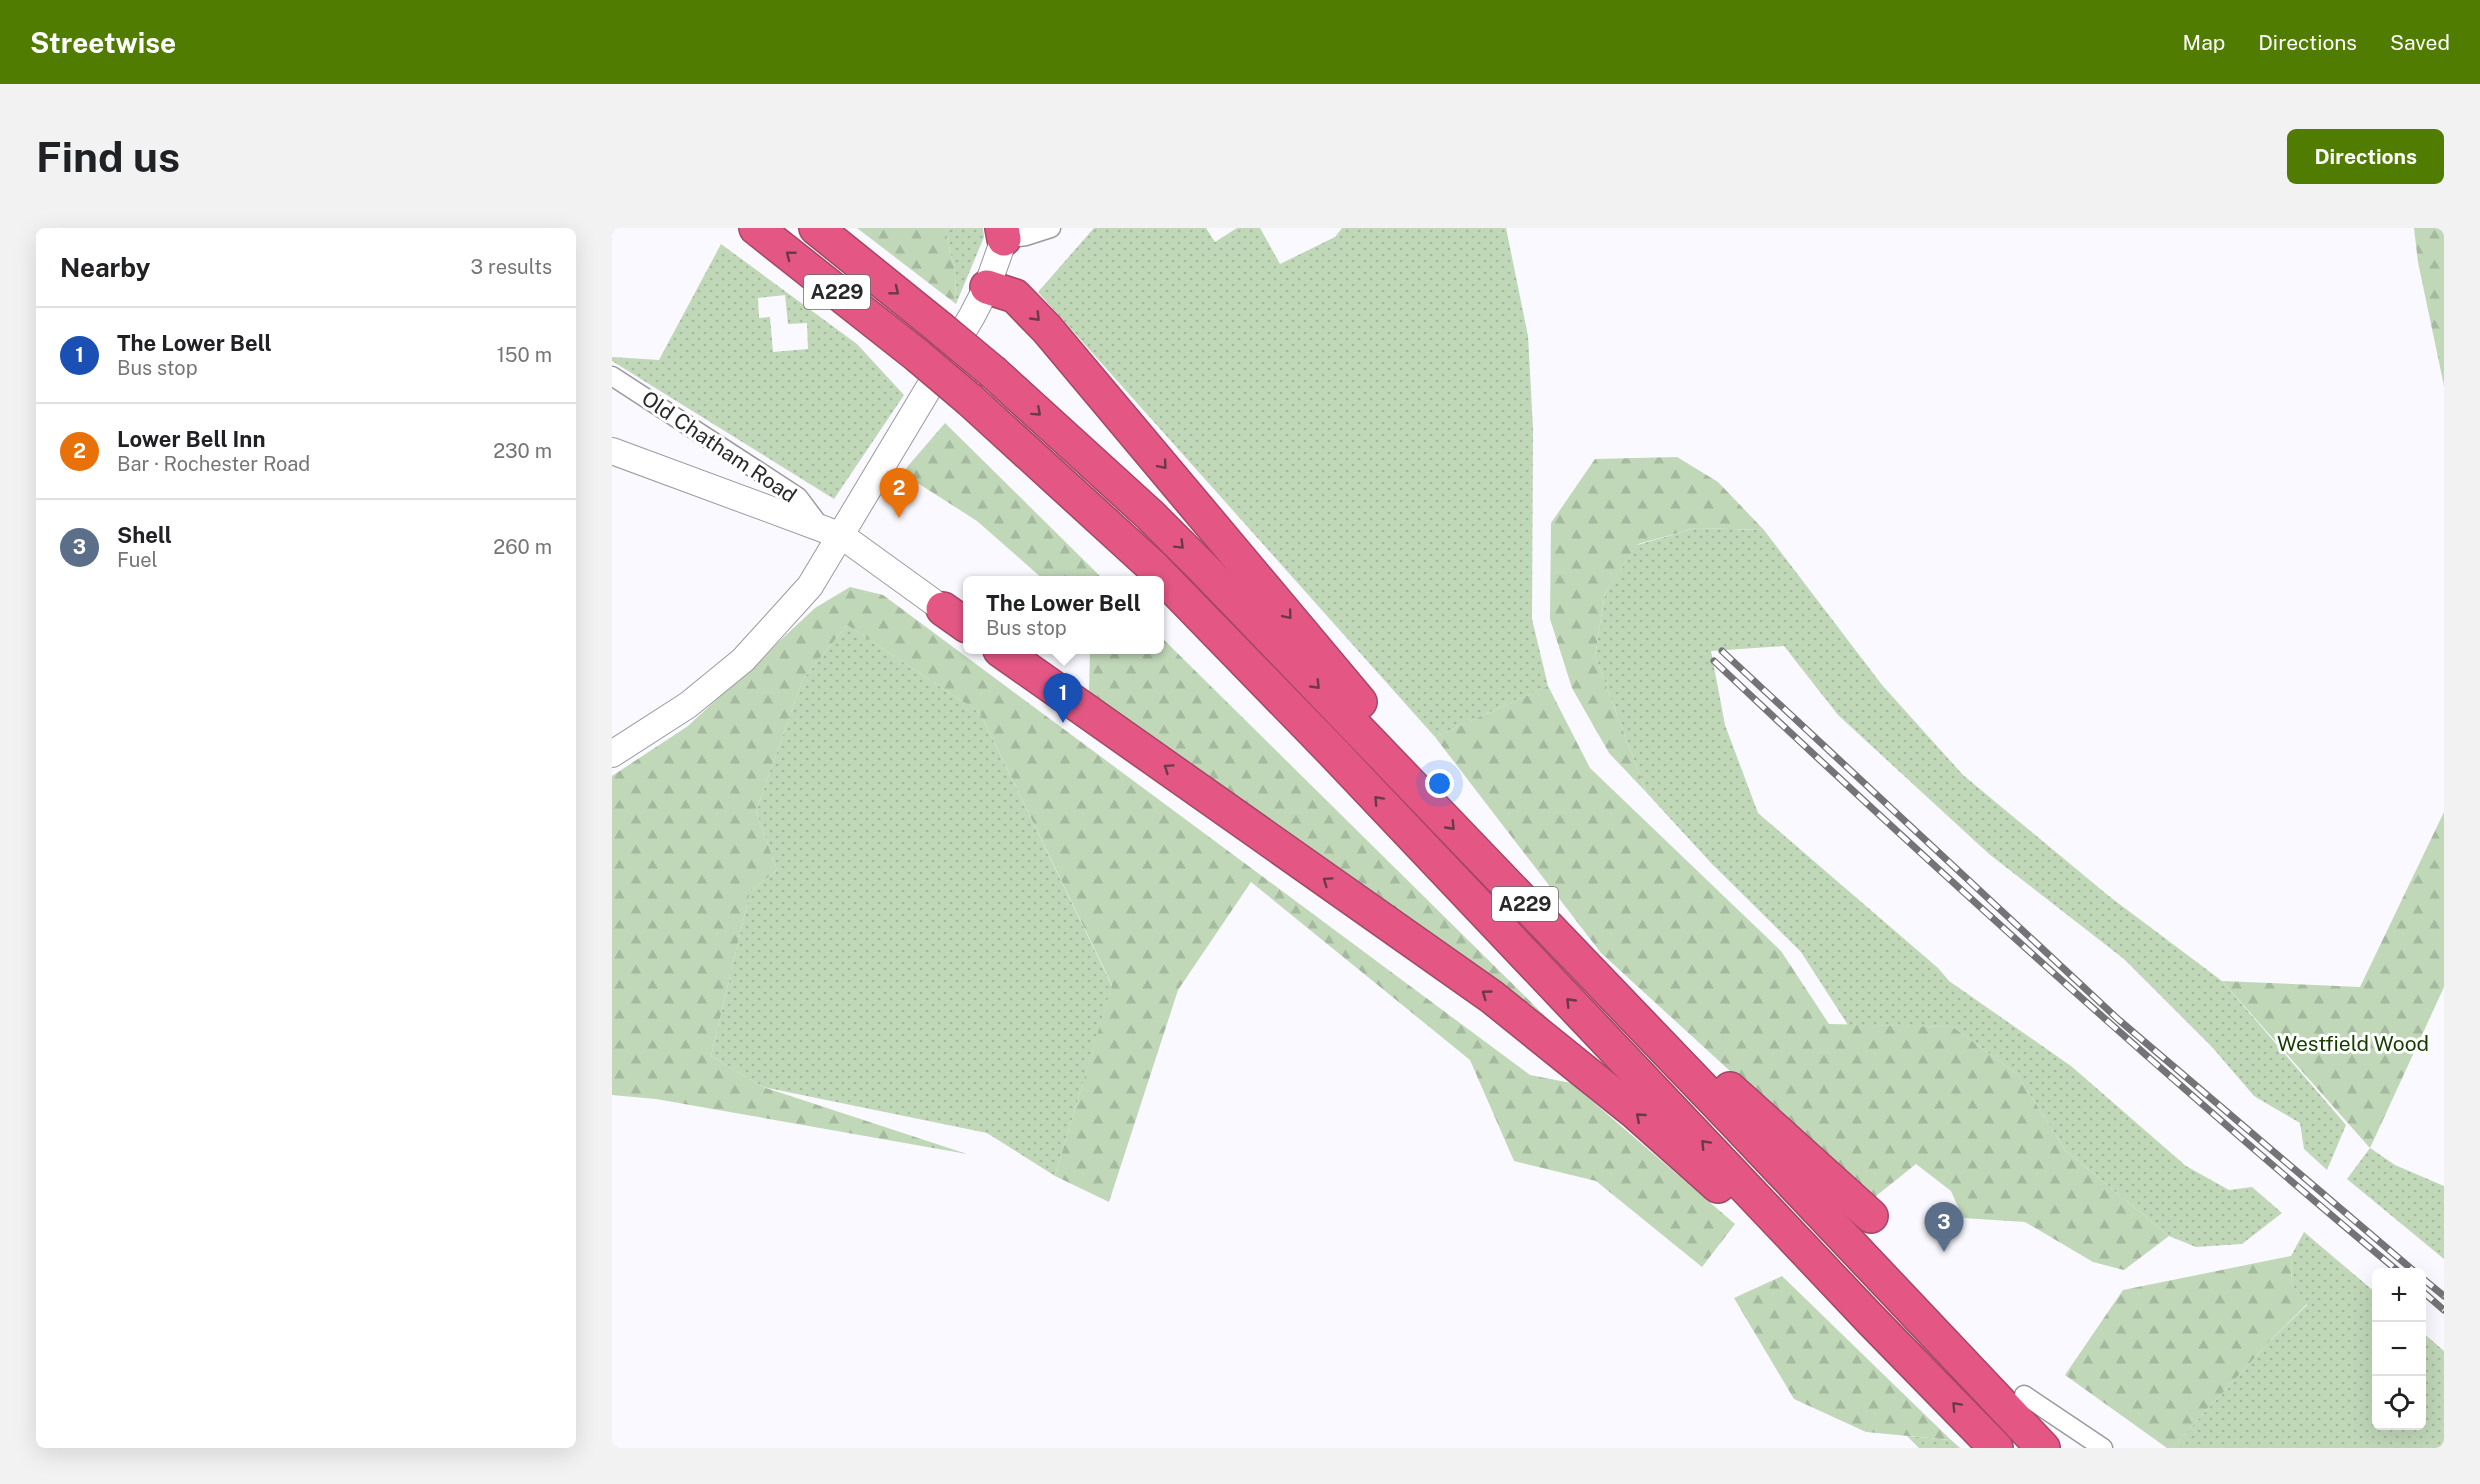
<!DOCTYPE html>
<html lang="en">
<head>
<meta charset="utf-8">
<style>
	body { margin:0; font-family:"Public Sans",sans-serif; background:#f2f2f2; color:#202124 }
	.controls { position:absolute; right:18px; bottom:18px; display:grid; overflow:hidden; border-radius:9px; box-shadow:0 6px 24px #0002 }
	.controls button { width:54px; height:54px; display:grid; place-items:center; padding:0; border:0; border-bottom:2px solid #e0e0e0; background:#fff; color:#202124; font:30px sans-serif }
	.you { position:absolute; left:828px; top:556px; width:21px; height:21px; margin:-15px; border:4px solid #fff; border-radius:50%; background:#1a73e8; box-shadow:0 0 0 9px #1a73e833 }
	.badge { display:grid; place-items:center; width:39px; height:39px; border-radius:50%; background:#507d01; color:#fff; font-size:20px; font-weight:700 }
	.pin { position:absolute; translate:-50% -50px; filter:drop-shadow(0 2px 3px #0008) }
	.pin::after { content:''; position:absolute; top:32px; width:21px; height:18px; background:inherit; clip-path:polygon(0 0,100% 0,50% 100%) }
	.popup { position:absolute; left:351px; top:348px; width:201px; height:78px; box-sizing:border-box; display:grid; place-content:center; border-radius:9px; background:#fff; filter:drop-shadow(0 2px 4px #0005); font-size:20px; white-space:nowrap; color:#757577 }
	.popup b { font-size:22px; color:#202124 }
	.popup::after { content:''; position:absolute; left:50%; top:100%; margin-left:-12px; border:12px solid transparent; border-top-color:#fff }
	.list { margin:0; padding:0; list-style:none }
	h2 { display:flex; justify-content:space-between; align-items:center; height:78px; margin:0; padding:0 24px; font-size:26px }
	h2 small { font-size:20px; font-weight:400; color:#757577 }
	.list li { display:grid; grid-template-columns:39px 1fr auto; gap:18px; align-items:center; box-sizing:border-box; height:96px; padding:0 24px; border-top:2px solid #e0e0e0 }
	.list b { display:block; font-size:22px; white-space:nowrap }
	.list p { margin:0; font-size:20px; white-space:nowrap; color:#757577 }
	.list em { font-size:20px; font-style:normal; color:#757577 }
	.icon { flex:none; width:33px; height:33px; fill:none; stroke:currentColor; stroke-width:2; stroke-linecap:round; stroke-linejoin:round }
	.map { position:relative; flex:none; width:1832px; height:1220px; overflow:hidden; border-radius:9px }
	header { display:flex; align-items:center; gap:36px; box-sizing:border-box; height:84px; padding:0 30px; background:#507d01; color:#fff }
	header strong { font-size:28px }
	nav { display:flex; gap:33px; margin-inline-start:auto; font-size:21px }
	.intro { display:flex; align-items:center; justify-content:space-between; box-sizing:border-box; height:144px; padding:0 36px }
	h1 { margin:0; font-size:42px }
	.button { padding:15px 27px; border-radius:9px; background:#507d01; color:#fff; font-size:21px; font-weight:700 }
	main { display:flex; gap:36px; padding:0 36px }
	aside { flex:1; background:#fff; border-radius:9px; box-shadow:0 6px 24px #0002 }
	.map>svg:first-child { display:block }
	.grass { fill:url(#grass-dots); fill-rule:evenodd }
	.forest { fill:url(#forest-firs) }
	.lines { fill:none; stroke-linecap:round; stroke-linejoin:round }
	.street-casing { stroke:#999a9f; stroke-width:21 }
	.secondary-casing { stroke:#999a9f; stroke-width:28 }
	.highway-casing { stroke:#a34765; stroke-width:36 }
	.street { stroke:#fff; stroke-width:18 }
	.secondary { stroke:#fff; stroke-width:26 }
	.highway { stroke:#e45784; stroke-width:33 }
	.rail-casing { stroke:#747477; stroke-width:7 }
	.rail { stroke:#fff; stroke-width:4.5; stroke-dasharray:14; stroke-linecap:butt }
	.highway-bridge-casing { stroke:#a34765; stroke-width:36; stroke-linecap:butt }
	.highway-bridge { stroke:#e45784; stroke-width:33 }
	.oneway { stroke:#6a394a }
	.labels { text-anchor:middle; stroke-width:6; stroke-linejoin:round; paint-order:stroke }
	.shield { fill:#fff; stroke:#69696b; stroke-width:1.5 }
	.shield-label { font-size:20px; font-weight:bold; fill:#29292b }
	.street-label { font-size:21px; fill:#29292b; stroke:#fff }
	.park-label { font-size:21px; fill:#153d00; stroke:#fff }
</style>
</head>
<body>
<header>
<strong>Streetwise</strong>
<nav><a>Map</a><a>Directions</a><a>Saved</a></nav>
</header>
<div class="intro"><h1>Find us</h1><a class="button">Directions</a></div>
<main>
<aside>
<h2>Nearby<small>3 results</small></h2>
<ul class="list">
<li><span class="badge" style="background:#1a4fb4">1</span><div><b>The Lower Bell</b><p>Bus stop</p></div><em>150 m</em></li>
<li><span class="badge" style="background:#e8710a">2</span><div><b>Lower Bell Inn</b><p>Bar · Rochester Road</p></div><em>230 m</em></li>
<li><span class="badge" style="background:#5c6f8a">3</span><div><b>Shell</b><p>Fuel</p></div><em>260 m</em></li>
</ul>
</aside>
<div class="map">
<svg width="1832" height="1220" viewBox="0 0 1832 1220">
	<defs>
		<pattern id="grass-dots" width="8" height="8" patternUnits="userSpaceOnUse" patternTransform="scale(1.5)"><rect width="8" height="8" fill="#c0d7b8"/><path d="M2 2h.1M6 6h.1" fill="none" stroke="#a5b99e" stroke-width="1.8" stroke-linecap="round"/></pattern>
		<pattern id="forest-firs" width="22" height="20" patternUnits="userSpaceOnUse" patternTransform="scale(1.5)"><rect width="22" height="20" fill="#c0d7b8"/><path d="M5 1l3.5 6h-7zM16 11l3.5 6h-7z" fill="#a5b99e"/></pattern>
	</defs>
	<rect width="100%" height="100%" fill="#f9f9ff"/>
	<g class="grass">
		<polygon points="333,0 371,0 372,9 344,76 343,44"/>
		<polygon points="482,0 594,0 603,14 625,0 648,0 668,36 723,9 730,0 894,0 916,108 921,201 920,391 936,458 823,509 426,64"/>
		<path d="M109,16l136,100 47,51 -70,104 -222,-138v-4l47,3zM173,67l3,29 19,-1 1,26 -35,3 -3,-35 -11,1 -1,-20z"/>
		<polygon points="1084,300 1152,302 1270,457 1351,547 1498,669 1610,753 1734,897 1715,942 1692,921 1688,895 1642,868 1600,819 1512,731 1377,626 1226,487 1172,418 1099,423 1113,497 1146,585 1326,740 1337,753 1459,838 1574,938 1617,962 1640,959 1670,985 1630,1016 1584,1019 1557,1008 1453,922 1405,846 1341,799 1236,797 1189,724 1099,635 1034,564 983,428 993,365 1025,317"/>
		<polygon points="235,397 368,485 500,758 443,948 375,905 151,859 99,828 138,664 165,642 144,583 191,451"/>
		<polygon points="1758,920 1783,937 1832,958 1832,1031 1735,951"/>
		<polygon points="1692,1004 1764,1065 1764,1198 1810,1198 1810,1104 1832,1123 1832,1220 1560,1220 1658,1113 1695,1077 1680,1057 1679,1028"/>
		<polygon points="1295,1208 1339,1212 1348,1220 1307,1220"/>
	</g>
	<g class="forest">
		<polygon points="245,0 333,0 343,44 344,76"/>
		<polygon points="1802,0 1832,0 1832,158 1806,34"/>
		<polygon points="333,195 492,352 432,352 365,293 290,245"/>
		<polygon points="1065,229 1106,254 1152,302 1084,300 1026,316 993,365 983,428 1034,564 997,525 960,460 938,391 939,295 983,231"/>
		<polygon points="238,359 271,367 918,847 959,855 1123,996 1090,1039 984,953 902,933 858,832 639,654 566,762 497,974 443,948 500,757 368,485 235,397 191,451 144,583 165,642 138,664 99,828 151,859 355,926 44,871 0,867 0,548 76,498 203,380"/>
		<polygon points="547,407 940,795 477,465 478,422 547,422"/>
		<polygon points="936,458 978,540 1169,723 1217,796 1341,799 1405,846 1453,922 1557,1008 1512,1042 1481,1034 1413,994 1351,990 1339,963 1304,936 1259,972 989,725 823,509"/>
		<polygon points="1832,584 1832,759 1758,920 1610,753 1748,759"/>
		<polygon points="1679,1028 1680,1057 1695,1076 1658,1113 1560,1220 1555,1220 1453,1147 1511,1062"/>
		<polygon points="1170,1048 1339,1212 1254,1204 1182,1171 1122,1070"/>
	</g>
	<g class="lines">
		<g class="street-casing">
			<g id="street">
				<polyline points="392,11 414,8 439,0"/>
				<polyline points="0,148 186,269 207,297"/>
				<polyline points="1412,1167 1491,1220"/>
			</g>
		</g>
		<g class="secondary-casing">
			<g id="secondary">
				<polyline points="0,223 230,308 331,381"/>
				<polyline points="0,526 76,477 131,432 198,358 360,88 375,59 392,11"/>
			</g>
		</g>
		<g class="highway-casing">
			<g id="highway">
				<polyline points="144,0 306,128"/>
				<polyline points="204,0 328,100"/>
				<polyline points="390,0 392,11"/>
				<polyline points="375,59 403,68 435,101 748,474"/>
				<polyline points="382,145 538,287 592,341 1119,890 1431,1220"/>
				<polyline points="358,172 541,339 719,522 1260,1093 1384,1220"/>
				<polyline points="331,381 355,398"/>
				<polyline points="388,422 880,769 1024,885 1106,958"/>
				<polyline points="1118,861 1259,988"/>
			</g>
		</g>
		<use href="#street" class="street"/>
		<use href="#secondary" class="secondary"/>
		<use href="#highway" class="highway"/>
		<g class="rail-casing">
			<g id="rail">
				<polyline points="1110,423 1507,792 1803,1044"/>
				<path d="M1102,433c223,210 450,415 685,611"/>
				<polyline points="1810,1050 1832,1068"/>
				<polyline points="1810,1063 1832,1082"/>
			</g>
		</g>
		<use href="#rail" class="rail"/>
		<g class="highway-bridge-casing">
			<g id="highway-bridge">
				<polyline points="328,100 382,145"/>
				<polyline points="306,128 358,172"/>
			</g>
		</g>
		<use href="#highway-bridge" class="highway-bridge"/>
	</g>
	<defs><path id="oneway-chevron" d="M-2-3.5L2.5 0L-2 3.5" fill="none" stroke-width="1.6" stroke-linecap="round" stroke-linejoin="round" transform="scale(1.5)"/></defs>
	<g class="oneway">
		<use href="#oneway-chevron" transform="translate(178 27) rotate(-142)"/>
		<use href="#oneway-chevron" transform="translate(283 63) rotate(39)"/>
		<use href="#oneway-chevron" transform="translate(424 89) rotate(46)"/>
		<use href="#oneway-chevron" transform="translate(425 184) rotate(42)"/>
		<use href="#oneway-chevron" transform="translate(551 237) rotate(50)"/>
		<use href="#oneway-chevron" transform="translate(568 317) rotate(45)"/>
		<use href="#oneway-chevron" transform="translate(676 387) rotate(50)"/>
		<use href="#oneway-chevron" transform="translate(704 457) rotate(46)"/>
		<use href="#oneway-chevron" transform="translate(556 540) rotate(-145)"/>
		<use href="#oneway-chevron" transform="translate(766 572) rotate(-133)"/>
		<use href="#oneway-chevron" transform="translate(839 598) rotate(46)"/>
		<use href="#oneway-chevron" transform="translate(715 653) rotate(-145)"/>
		<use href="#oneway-chevron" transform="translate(874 766) rotate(-144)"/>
		<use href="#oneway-chevron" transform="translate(958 774) rotate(-134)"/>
		<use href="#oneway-chevron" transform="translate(1028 889) rotate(-139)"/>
		<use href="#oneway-chevron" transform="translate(1093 916) rotate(-133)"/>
		<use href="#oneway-chevron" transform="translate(1344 1178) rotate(-133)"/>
	</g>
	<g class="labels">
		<g class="shield">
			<rect x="192" y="47" width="66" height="34" rx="4.5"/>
			<rect x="880" y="659" width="66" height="34" rx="4.5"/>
		</g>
		<g class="shield-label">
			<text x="225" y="71">A229</text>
			<text x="913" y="683">A229</text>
		</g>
		<g class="street-label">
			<text transform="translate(107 219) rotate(34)" y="7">Old Chatham Road</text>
		</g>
		<g class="park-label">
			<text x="1741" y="823">Westfield Wood</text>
		</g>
	</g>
</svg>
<div class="controls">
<button>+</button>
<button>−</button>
<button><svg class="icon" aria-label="locate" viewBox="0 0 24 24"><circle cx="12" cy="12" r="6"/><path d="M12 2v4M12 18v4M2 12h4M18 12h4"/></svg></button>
</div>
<div class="you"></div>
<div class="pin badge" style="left:451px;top:495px;background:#1a4fb4">1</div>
<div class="popup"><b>The Lower Bell</b>Bus stop</div>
<div class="pin badge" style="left:287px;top:290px;background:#e8710a">2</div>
<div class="pin badge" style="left:1332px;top:1024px;background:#5c6f8a">3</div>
</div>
</main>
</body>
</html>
